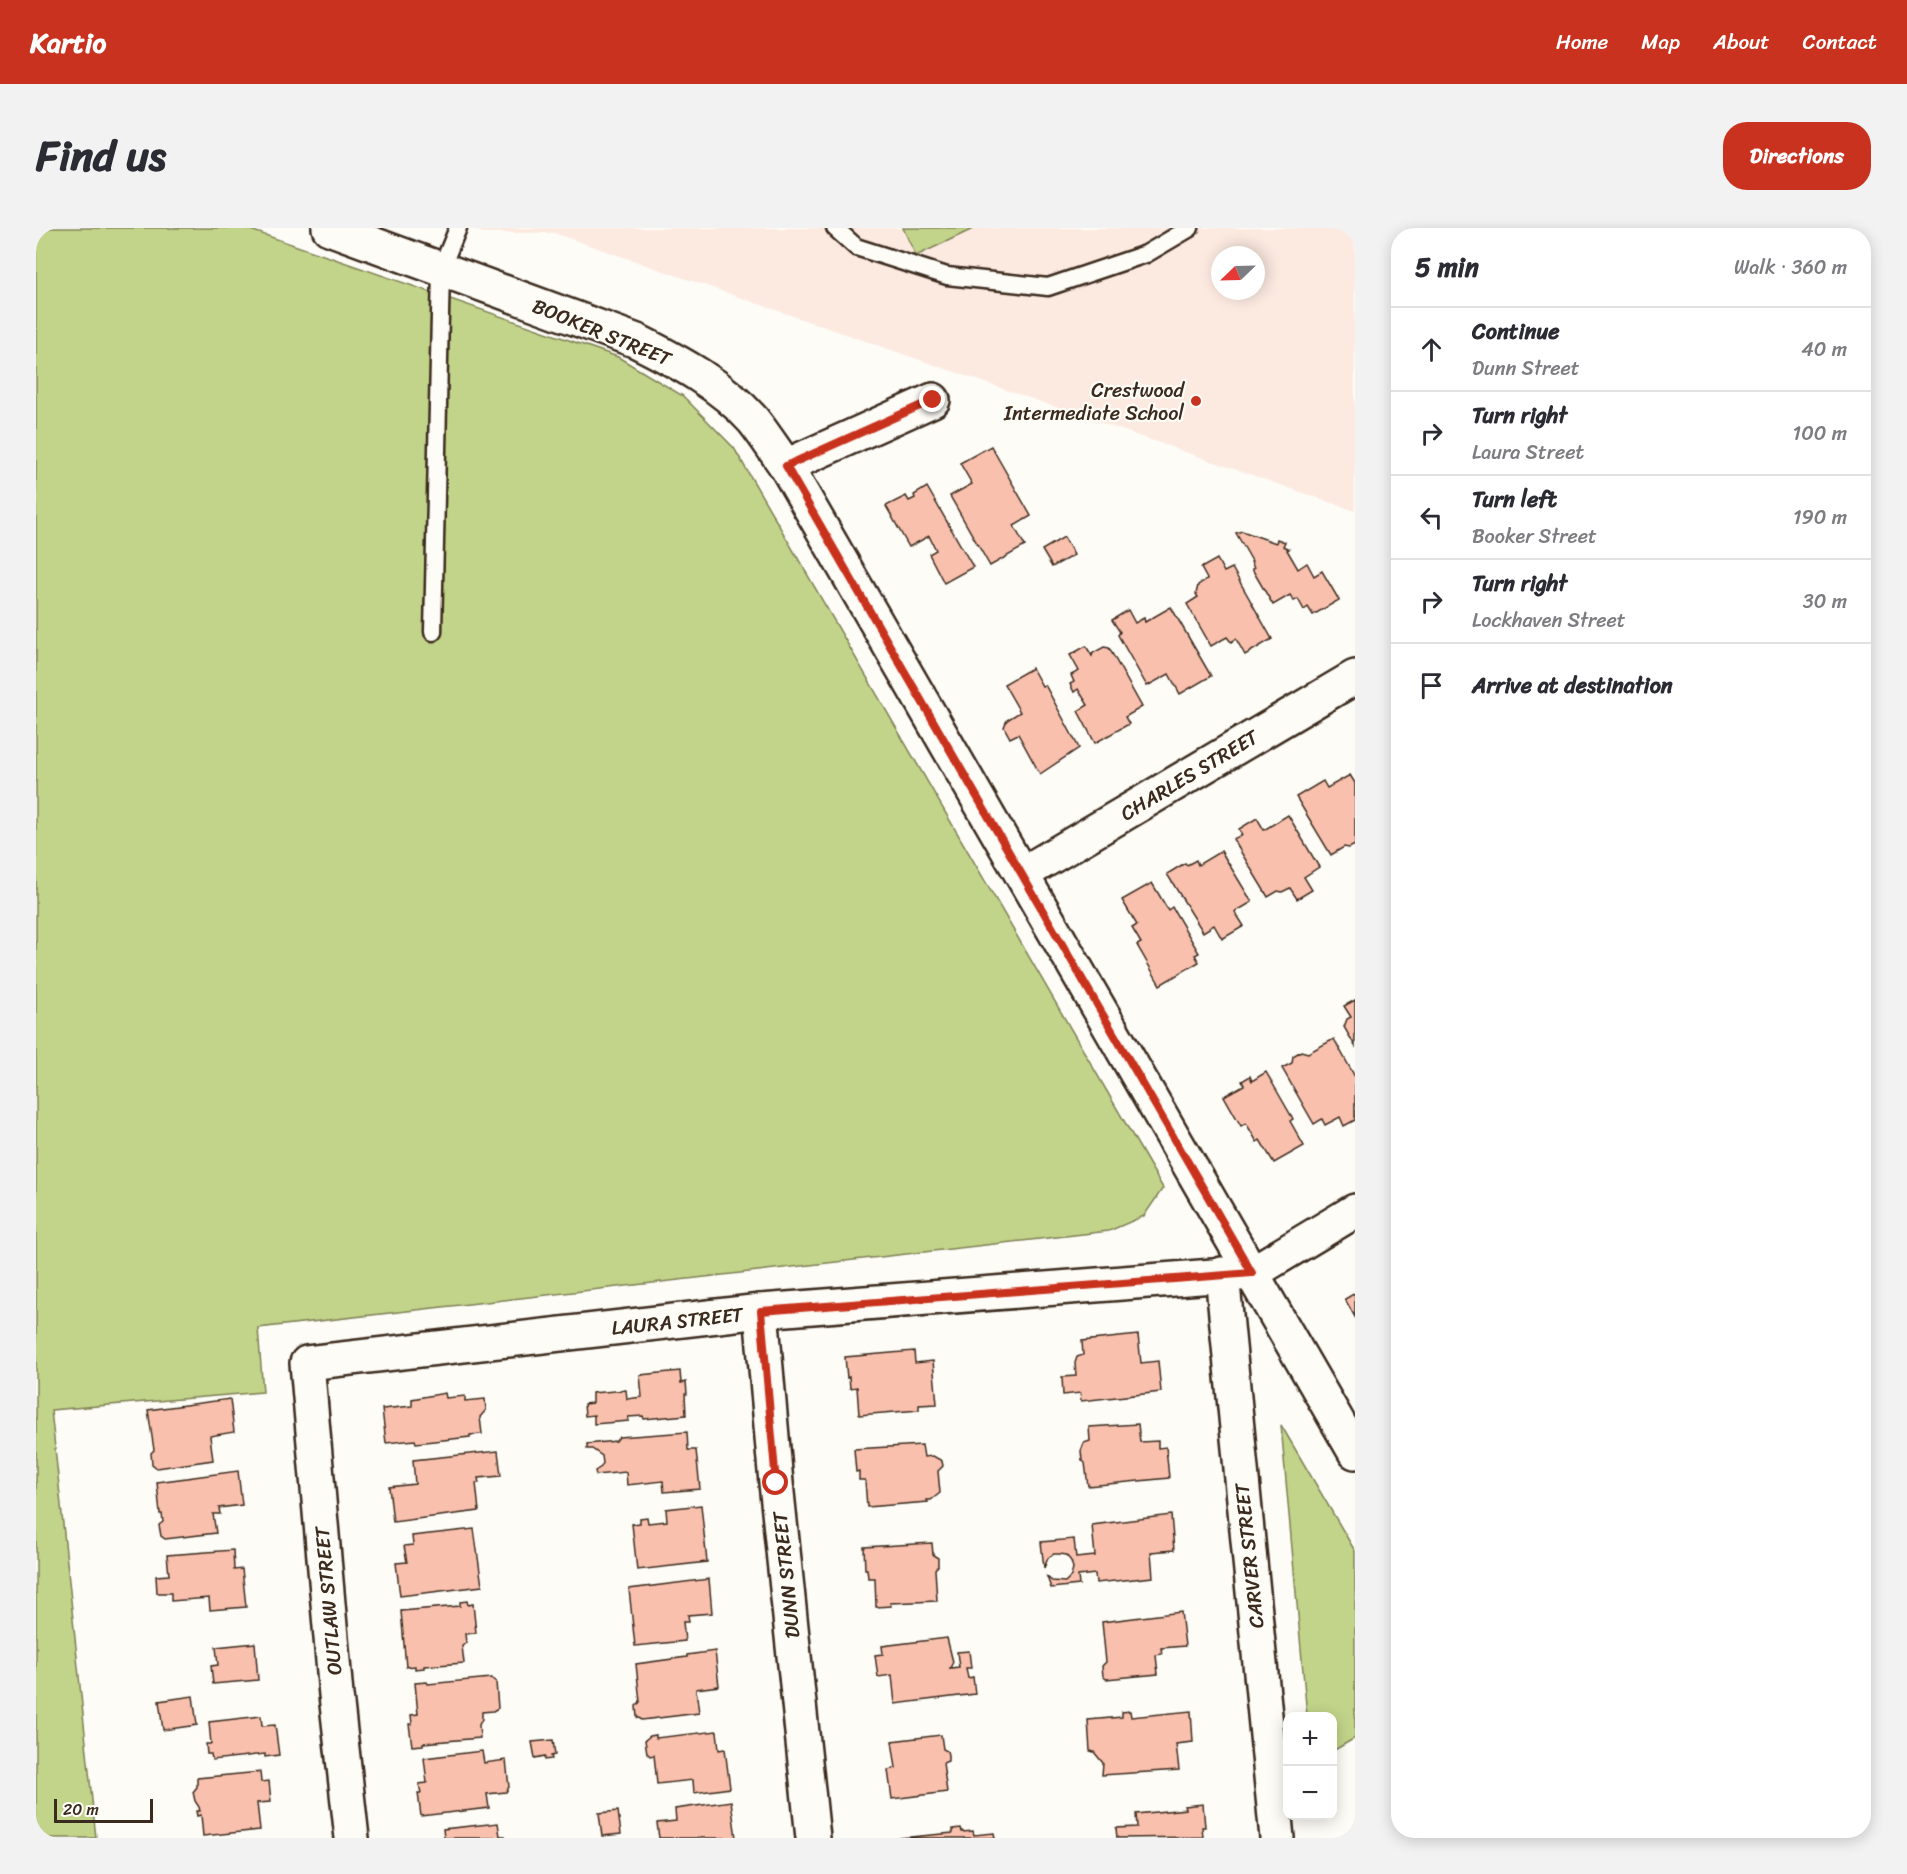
<!DOCTYPE html>
<html lang="en">
<head>
<meta charset="utf-8">
<style>
	body { margin:0; font-family:Sriracha,sans-serif; background:#f2f2f3; color:#2b2b33 }
	.controls { position:absolute; right:18px; bottom:18px; display:grid; overflow:hidden; border-radius:12px; box-shadow:0 3px 15px #0003 }
	.controls button { width:54px; height:54px; display:grid; place-items:center; padding:0; border:0; border-bottom:2px solid #e1e1e2; background:#fff; color:#2b2b33; font:30px sans-serif }
	.compass { position:absolute; left:1175px; top:18px; width:54px; height:54px; border-radius:50%; background:#fff; box-shadow:0 3px 15px #0003; rotate:247deg }
	.scale { position:absolute; left:18px; bottom:15px; width:99px; box-sizing:border-box; padding-left:6px; border:3px solid #3b2a1e; border-top:0; font-size:16px; line-height:21px; white-space:nowrap; color:#3b2a1e; -webkit-text-stroke:4px #fdfcf7; paint-order:stroke }
	.stop { position:absolute; width:18px; height:18px; margin:-14px; border:4px solid #c8321e; border-radius:50%; background:#fff }
	.stop.end { background:#c8321e; border-color:#fff; box-shadow:0 2px 6px #0008 }
	.list { margin:0; padding:0; list-style:none }
	h2 { display:flex; justify-content:space-between; align-items:center; height:78px; margin:0; padding:0 24px; font-size:26px }
	h2 small { font-size:20px; font-weight:400; color:#7c7c81 }
	.list li { display:grid; grid-template-columns:39px 1fr auto; gap:18px; align-items:center; box-sizing:border-box; height:84px; padding:0 24px; border-top:2px solid #e1e1e2 }
	.list b { display:block; font-size:22px; white-space:nowrap }
	.list p { margin:0; font-size:20px; white-space:nowrap; color:#7c7c81 }
	.list em { font-size:20px; font-style:normal; color:#7c7c81 }
	.icon { flex:none; width:33px; height:33px; fill:none; stroke:currentColor; stroke-width:2; stroke-linecap:round; stroke-linejoin:round }
	.map { position:relative; flex:none; width:1319px; height:1610px; overflow:hidden; border-radius:24px }
	header { display:flex; align-items:center; gap:36px; box-sizing:border-box; height:84px; padding:0 30px; background:#c8321e; color:#fff }
	header strong { font-size:28px }
	nav { display:flex; gap:33px; margin-inline-start:auto; font-size:21px }
	.intro { display:flex; align-items:center; justify-content:space-between; box-sizing:border-box; height:144px; padding:0 36px }
	h1 { margin:0; font-size:42px }
	.button { padding:15px 27px; border-radius:24px; background:#c8321e; color:#fff; font-size:21px; font-weight:700 }
	main { display:flex; gap:36px; padding:0 36px }
	aside { flex:1; background:#fff; border-radius:24px; box-shadow:0 3px 15px #0003 }
	.map>svg:first-child { display:block }
	.built { fill:#fceae1; fill-rule:evenodd }
	.green { fill:#c2d489; stroke:#7e7f54; stroke-width:1.5 }
	.building { fill:#f9c0ae; stroke:#3b2a1e; stroke-width:1.5 }
	.lines { fill:none; stroke-linecap:round; stroke-linejoin:round }
	.lane-casing { stroke:#3b2a1e; stroke-width:21 }
	.street-casing { stroke:#3b2a1e; stroke-width:38 }
	.secondary-casing { stroke:#3b2a1e; stroke-width:38 }
	.lane { stroke:#fdfcf7; stroke-width:16 }
	.street { stroke:#fdfcf7; stroke-width:33 }
	.secondary { stroke:#fdfcf7; stroke-width:33 }
	.route { stroke:#c8321e; stroke-width:8 }
	.poi-dot { fill:#c8321e; stroke:#fdfcf7; stroke-width:2 }
	.labels { text-anchor:middle; stroke-width:4.5; stroke-linejoin:round; paint-order:stroke }
	.street-label { font-size:20px; fill:#3b2a1e; stroke:#fdfcf7 }
	.poi-label { font-size:20px; fill:#3b2a1e; stroke:#fdfcf7; text-anchor:end }
</style>
</head>
<body>
<header>
<strong>Kartio</strong>
<nav><a>Home</a><a>Map</a><a>About</a><a>Contact</a></nav>
</header>
<div class="intro"><h1>Find us</h1><a class="button">Directions</a></div>
<main>
<div class="map">
<svg width="1319" height="1610" viewBox="0 0 1319 1610">
	<rect width="100%" height="100%" fill="#fdfcf7"/>
	<filter id="ink" filterUnits="userSpaceOnUse"><feTurbulence type="fractalNoise" baseFrequency=".0167" numOctaves="2"/><feDisplacementMap in="SourceGraphic" scale="12" xChannelSelector="R" yChannelSelector="G"/><feConvolveMatrix kernelMatrix="1 2 1 2 8 2 1 2 1" color-interpolation-filters="sRGB"/></filter>
	<g filter="url(#ink)">
		<path class="built" d="M434,0h885v283l-801,-278h-71zM1184,27h36v36h-36z"/>
		<g class="green">
			<polygon points="0,0 209,0 582,129 647,168 698,220 1127,960 1108,988 1073,1003 222,1100 227,1164 15,1182 60,1610 0,1610"/>
			<polygon points="867,0 939,0 880,28"/>
			<polygon points="1245,1197 1319,1323 1319,1510 1297,1523 1296,1488 1271,1488"/>
		</g>
		<g class="building">
			<polygon points="955,218 995,288 978,298 989,318 954,338 914,268 936,256 924,235"/>
			<polygon points="891,259 937,339 908,355 893,326 900,322 893,308 873,319 850,278 870,268 873,273 879,270 878,267"/>
			<polygon points="1206,303 1240,315 1241,311 1249,314 1247,318 1253,321 1251,322 1262,341 1271,335 1278,348 1286,343 1303,372 1277,387 1272,379 1268,382 1262,371 1258,373 1254,367 1237,377 1216,341 1218,340 1215,334 1216,333 1200,305"/>
			<polygon points="1028,309 1038,327 1016,339 1006,322"/>
			<polygon points="1181,331 1188,344 1196,340 1236,411 1209,427 1200,411 1195,414 1191,409 1175,418 1151,376 1162,369 1160,366 1162,357 1171,351 1165,340"/>
			<polygon points="1135,379 1175,448 1144,466 1133,446 1111,458 1082,407 1084,404 1076,392 1092,382 1099,395 1108,390 1109,394"/>
			<polygon points="1050,418 1056,428 1057,425 1068,419 1073,420 1106,479 1089,489 1093,496 1059,515 1042,483 1052,477 1042,461 1038,464 1034,456 1038,454 1035,447 1043,443 1034,427"/>
			<polygon points="996,440 1006,458 1009,457 1043,520 1004,546 982,506 974,510 968,499 971,492 984,484 968,456"/>
			<polygon points="1314,547 1319,555 1319,617 1313,620 1308,619 1295,627 1260,569 1287,553 1291,560"/>
			<polygon points="1252,587 1283,639 1268,649 1276,662 1261,671 1254,660 1246,664 1242,663 1232,669 1197,611 1206,607 1203,601 1221,590 1228,602"/>
			<polygon points="1185,623 1216,674 1199,684 1208,698 1186,711 1178,697 1167,704 1131,646 1149,635 1151,637 1160,632 1162,637"/>
			<polygon points="1116,655 1132,682 1136,679 1163,725 1159,727 1163,734 1124,757 1101,717 1105,715 1096,700 1101,697 1086,672"/>
			<polygon points="1319,772 1319,818 1308,799 1311,791 1315,789 1308,778"/>
			<polygon points="1298,811 1319,849 1319,892 1308,898 1304,889 1289,897 1286,891 1278,896 1246,840 1256,835 1257,828 1265,823 1272,825"/>
			<polygon points="1230,844 1257,891 1254,893 1268,918 1238,935 1224,912 1221,914 1210,895 1205,898 1188,868 1208,857 1206,853 1214,848 1216,853"/>
			<polygon points="1319,1065 1319,1089 1309,1071"/>
			<polygon points="1102,1107 1105,1135 1122,1133 1125,1164 1045,1173 1044,1165 1027,1167 1026,1149 1040,1148 1039,1135 1041,1129 1047,1127 1046,1113"/>
			<polygon points="878,1123 879,1135 897,1133 901,1176 883,1177 883,1182 823,1187 821,1159 814,1160 813,1149 811,1150 809,1129"/>
			<polygon points="644,1143 645,1155 650,1154 651,1166 649,1166 650,1187 608,1191 607,1188 592,1189 593,1193 558,1196 558,1187 549,1188 548,1176 556,1175 556,1165 590,1162 591,1171 606,1169 604,1147"/>
			<polygon points="409,1165 410,1170 429,1168 429,1173 449,1171 450,1182 444,1189 446,1206 434,1207 434,1209 380,1215 379,1212 350,1215 346,1181 376,1178 376,1171"/>
			<polygon points="194,1171 198,1204 174,1208 177,1232 121,1240 116,1236 115,1225 118,1222 112,1182"/>
			<polygon points="1102,1196 1104,1214 1122,1213 1122,1220 1130,1219 1133,1250 1052,1258 1049,1235 1046,1232 1045,1223 1048,1215 1054,1213 1053,1199"/>
			<polygon points="651,1204 652,1222 660,1222 664,1261 628,1264 627,1253 591,1257 590,1244 560,1247 559,1243 565,1239 567,1235 566,1228 556,1221 551,1221 551,1216 580,1213 583,1209"/>
			<polygon points="886,1217 888,1229 897,1228 906,1233 907,1238 902,1243 904,1265 895,1272 891,1272 892,1274 831,1279 829,1252 823,1252 823,1243 820,1244 818,1221"/>
			<polygon points="462,1223 465,1248 442,1250 443,1255 440,1255 443,1283 357,1294 353,1259 379,1256 377,1232"/>
			<polygon points="202,1243 206,1277 183,1280 184,1286 177,1286 180,1305 129,1311 125,1308 123,1297 127,1294 126,1286 124,1286 121,1254"/>
			<polygon points="665,1277 671,1334 601,1342 596,1296 604,1295 604,1290 611,1289 612,1295 631,1293 630,1281"/>
			<polygon points="1135,1287 1138,1322 1115,1324 1117,1349 1060,1355 1059,1346 1042,1348 1043,1357 1015,1360 1011,1349 1016,1353 1029,1354 1035,1348 1037,1340 1035,1333 1030,1327 1024,1326 1018,1326 1012,1330 1008,1340 1005,1314 1038,1311 1040,1330 1059,1328 1056,1297"/>
			<polygon points="438,1301 446,1358 364,1368 360,1335 371,1334 368,1318 377,1317 376,1308"/>
			<polygon points="896,1315 897,1327 902,1330 902,1338 899,1341 901,1373 854,1375 855,1378 840,1379 839,1350 832,1350 831,1341 829,1341 828,1319"/>
			<polygon points="197,1322 198,1342 206,1341 210,1379 174,1382 173,1370 135,1373 135,1365 121,1365 120,1348 133,1347 131,1327"/>
			<polygon points="673,1351 676,1385 652,1387 653,1394 647,1394 649,1413 599,1418 593,1361"/>
			<polygon points="431,1373 432,1377 437,1376 440,1405 429,1406 430,1415 426,1418 428,1435 388,1438 388,1440 379,1441 379,1438 370,1439 365,1383 424,1378 424,1374"/>
			<polygon points="1145,1384 1149,1418 1125,1420 1126,1426 1120,1427 1122,1446 1070,1451 1067,1448 1066,1438 1070,1434 1066,1394"/>
			<polygon points="911,1410 917,1434 914,1440 923,1439 921,1424 933,1423 935,1440 930,1440 932,1450 937,1449 939,1466 859,1476 856,1447 842,1449 839,1427 847,1426 846,1418"/>
			<polygon points="219,1415 222,1452 177,1456 175,1438 182,1437 180,1419"/>
			<polygon points="679,1423 683,1458 660,1461 663,1485 606,1492 601,1489 600,1478 604,1474 600,1436 651,1429 651,1427"/>
			<polygon points="455,1450 460,1454 462,1480 457,1483 446,1484 446,1491 443,1497 444,1510 387,1515 387,1517 376,1518 373,1496 376,1496 375,1487 382,1486 379,1455 391,1454 392,1456"/>
			<polygon points="157,1468 161,1497 127,1502 123,1473"/>
			<polygon points="1094,1483 1095,1489 1155,1483 1157,1514 1140,1516 1143,1542 1066,1547 1067,1535 1058,1524 1054,1523 1052,1492 1086,1489 1086,1484"/>
			<polygon points="225,1488 226,1498 239,1497 243,1527 229,1529 229,1526 176,1532 175,1526 171,1526 170,1516 175,1516 173,1494"/>
			<polygon points="681,1503 683,1522 689,1521 694,1560 658,1565 657,1552 621,1556 618,1527 614,1528 611,1525 609,1512 614,1508 620,1507 620,1510"/>
			<polygon points="905,1507 907,1521 911,1523 912,1527 912,1533 907,1535 911,1564 856,1571 852,1542 860,1540 856,1513"/>
			<polygon points="517,1512 519,1527 515,1528 516,1531 509,1532 509,1528 499,1530 496,1514"/>
			<polygon points="446,1523 448,1535 470,1532 473,1559 470,1564 451,1566 453,1580 385,1588 382,1565 385,1565 383,1556 391,1555 388,1530"/>
			<polygon points="224,1544 225,1554 233,1553 235,1574 221,1575 224,1602 167,1608 165,1587 161,1588 160,1583 164,1583 163,1579 159,1573 157,1564 161,1559 161,1550"/>
			<polygon points="695,1573 700,1610 623,1610 621,1595 640,1593 639,1581"/>
			<polygon points="1167,1576 1169,1599 1166,1599 1167,1609 1081,1610 1080,1600 1101,1599 1100,1586 1150,1581 1149,1578"/>
			<polygon points="582,1583 585,1606 566,1608 563,1585"/>
			<polygon points="462,1595 464,1608 469,1608 469,1610 408,1610 407,1601"/>
			<polygon points="925,1600 926,1604 937,1603 938,1607 958,1605 959,1610 863,1610 917,1605 917,1601"/>
		</g>
		<g class="lines">
			<g class="lane-casing">
				<g id="lane">
					<polyline points="799,0 820,19 911,48 1012,59 1110,26 1154,0"/>
					<polyline points="397,404 405,41 422,0"/>
				</g>
			</g>
			<g class="street-casing">
				<g id="street">
					<polyline points="750,238 897,172"/>
					<polyline points="986,646 1319,449"/>
					<polyline points="1186,1046 1241,1610"/>
					<polyline points="725,1083 740,1255 777,1610"/>
					<polyline points="316,1610 300,1467 271,1135 725,1083 1216,1045 1319,983"/>
				</g>
			</g>
			<g class="secondary-casing">
				<path id="secondary" d="M293,0l308,113c42,21 85,44 116,79 12,15 22,31 33,46l569,986"/>
			</g>
			<use href="#lane" class="lane"/>
			<use href="#street" class="street"/>
			<use href="#secondary" class="secondary"/>
		</g>
	</g>
	<g class="lines" filter="url(#ink)">
		<polyline class="route" points="740,1255 725,1083 1216,1045 750,238 897,172"/>
	</g>
	<circle class="poi-dot" cx="1160" cy="173" r="6"/>
	<g class="labels">
		<g class="street-label">
			<text transform="translate(566 104) rotate(22)" y="7">BOOKER STREET</text>
			<text transform="translate(1153 547) rotate(-31)" y="7">CHARLES STREET</text>
			<text transform="translate(641 1093) rotate(-6)" y="7">LAURA STREET</text>
			<text transform="translate(1213 1328) rotate(-96)" y="7">CARVER STREET</text>
			<text transform="translate(750 1347) rotate(-96)" y="7">DUNN STREET</text>
			<text transform="translate(292 1373) rotate(-95)" y="7">OUTLAW STREET</text>
		</g>
		<g class="poi-label">
			<text x="1148" y="169">Crestwood<tspan x="1148" dy="23">Intermediate School</tspan></text>
		</g>
	</g>
</svg>
<div class="controls">
<button>+</button>
<button>−</button>
</div>
<svg class="compass" viewBox="-18 -18 36 36"><path d="M0-13l5 13h-10z" fill="#e53935"/><path d="M0 13l5-13h-10z" fill="#7c7c81"/></svg>
<div class="scale">20 m</div>
<div class="stop" style="left:740px;top:1255px"></div>
<div class="stop end" style="left:897px;top:172px"></div>
</div>
<aside>
<h2>5 min<small>Walk · 360 m</small></h2>
<ul class="list">
<li><svg class="icon" aria-label="ahead" viewBox="0 0 24 24"><path d="M12 20V5M6 11l6-6 6 6"/></svg><div><b>Continue</b><p>Dunn Street</p></div><em>40 m</em></li>
<li><svg class="icon" aria-label="right" viewBox="0 0 24 24"><path d="M7 20v-9h11M14 6l5 5-5 5"/></svg><div><b>Turn right</b><p>Laura Street</p></div><em>100 m</em></li>
<li><svg class="icon" aria-label="left" viewBox="0 0 24 24"><path d="M17 20v-9H6M10 6l-5 5 5 5"/></svg><div><b>Turn left</b><p>Booker Street</p></div><em>190 m</em></li>
<li><svg class="icon" aria-label="right" viewBox="0 0 24 24"><path d="M7 20v-9h11M14 6l5 5-5 5"/></svg><div><b>Turn right</b><p>Lockhaven Street</p></div><em>30 m</em></li>
<li><svg class="icon" aria-label="arrive" viewBox="0 0 24 24"><path d="M6 21V4h12l-3 4 3 4H6"/></svg><div><b>Arrive at destination</b></div></li>
</ul>
</aside>
</main>
</body>
</html>
